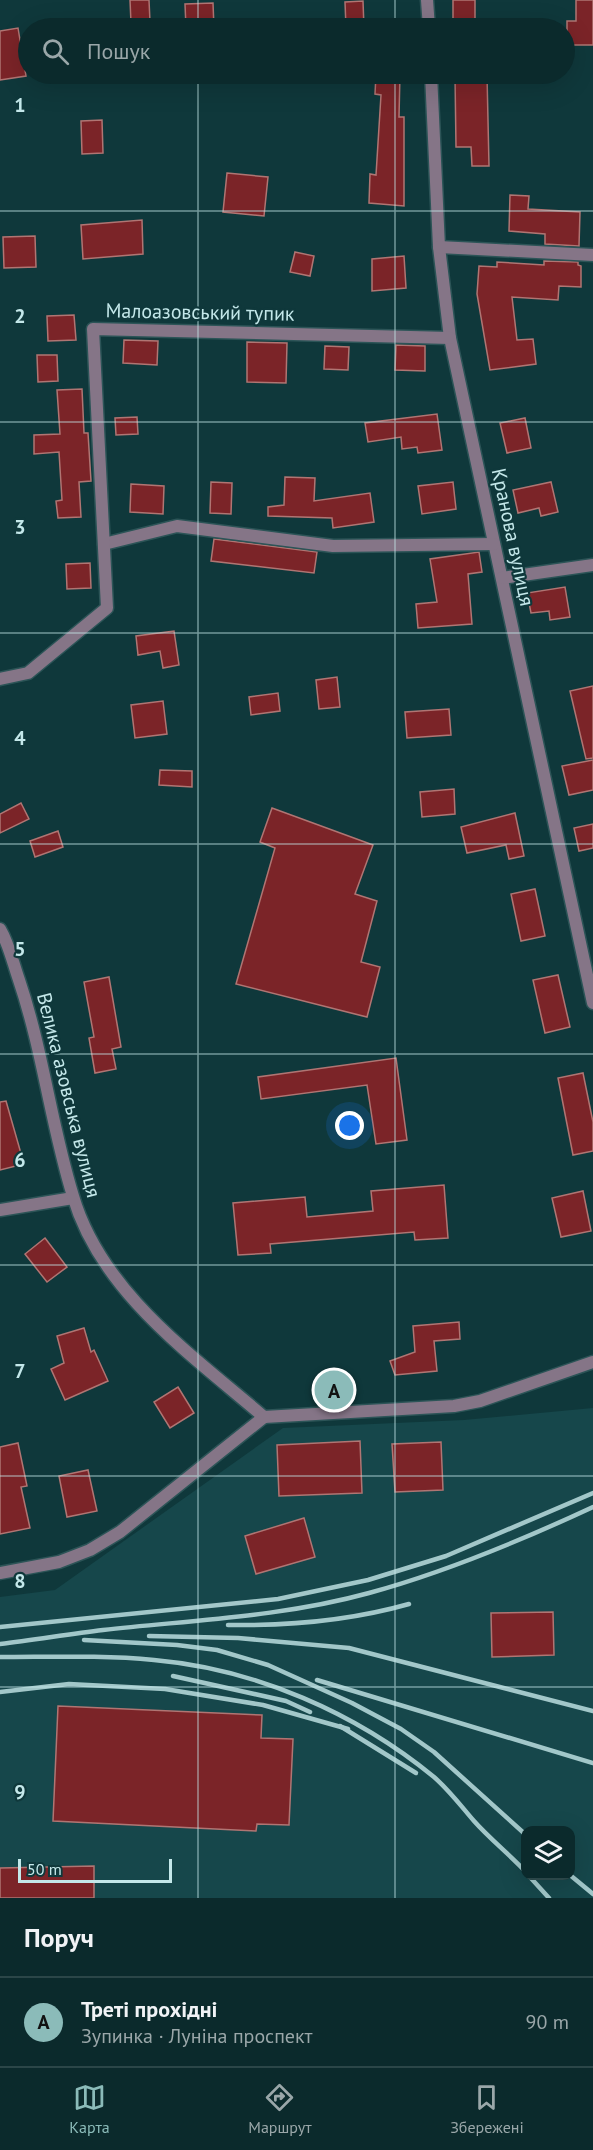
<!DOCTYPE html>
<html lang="uk">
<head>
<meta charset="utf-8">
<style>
	body { margin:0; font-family:"PT Sans",sans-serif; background:#193638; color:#f1f3f6 }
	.controls { position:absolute; right:18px; bottom:18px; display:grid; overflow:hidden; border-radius:12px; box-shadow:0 6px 24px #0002 }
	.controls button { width:54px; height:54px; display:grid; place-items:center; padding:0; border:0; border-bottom:2px solid #2b4648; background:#0b2a2c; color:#f1f3f6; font:30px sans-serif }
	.scale { position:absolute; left:18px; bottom:15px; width:154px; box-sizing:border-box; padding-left:6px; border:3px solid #c4e8ea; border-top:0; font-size:16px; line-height:21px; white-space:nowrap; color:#c4e8ea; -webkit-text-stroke:4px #0f383b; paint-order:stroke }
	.you { position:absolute; left:350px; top:1126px; width:21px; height:21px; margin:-15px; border:4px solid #fff; border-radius:50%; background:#1a73e8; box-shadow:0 0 0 9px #1a73e833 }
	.badge { display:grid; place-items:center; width:39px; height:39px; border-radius:50%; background:#8bbbb9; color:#111; font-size:20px; font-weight:700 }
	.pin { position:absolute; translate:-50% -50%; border:3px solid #fff; box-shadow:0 2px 6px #0006 }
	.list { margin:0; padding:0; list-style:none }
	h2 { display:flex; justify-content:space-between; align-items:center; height:78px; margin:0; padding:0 24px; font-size:26px }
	h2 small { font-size:20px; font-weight:400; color:#9aa7a9 }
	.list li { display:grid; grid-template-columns:39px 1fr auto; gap:18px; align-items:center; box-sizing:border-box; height:90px; padding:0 24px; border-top:2px solid #2b4648 }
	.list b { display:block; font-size:22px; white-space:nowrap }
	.list p { margin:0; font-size:20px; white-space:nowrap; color:#9aa7a9 }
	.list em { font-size:20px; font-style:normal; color:#9aa7a9 }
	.icon { flex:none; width:33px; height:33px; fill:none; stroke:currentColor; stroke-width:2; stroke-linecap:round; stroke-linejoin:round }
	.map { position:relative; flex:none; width:593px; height:1898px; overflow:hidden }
	.search { position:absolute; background:#0b2a2c; box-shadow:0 6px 24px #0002; left:18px; right:18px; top:18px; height:66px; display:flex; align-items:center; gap:15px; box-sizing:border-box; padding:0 21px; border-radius:33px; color:#9aa7a9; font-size:22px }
	.sheet { height:168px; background:#0b2a2c }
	nav { display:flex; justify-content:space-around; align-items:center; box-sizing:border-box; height:84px; border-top:2px solid #2b4648; background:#0b2a2c; font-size:16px; color:#9aa7a9 }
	nav a { display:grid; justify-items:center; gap:3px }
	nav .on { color:#8bbbb9 }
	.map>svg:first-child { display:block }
	.built { fill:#16474b; fill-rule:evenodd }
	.building { fill:#7b2428; stroke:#b07573; stroke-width:1.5 }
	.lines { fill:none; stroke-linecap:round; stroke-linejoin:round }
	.minor-casing { stroke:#2c5457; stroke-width:15 }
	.tertiary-casing { stroke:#2c5457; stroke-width:15 }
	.minor { stroke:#857587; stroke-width:12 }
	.tertiary { stroke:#857587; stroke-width:12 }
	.rail { stroke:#a2c7c9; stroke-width:4.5 }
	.grid { fill:none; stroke:#c4e8ea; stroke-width:1.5; stroke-opacity:0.55 }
	.labels { text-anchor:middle; stroke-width:4.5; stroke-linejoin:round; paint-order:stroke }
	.street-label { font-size:20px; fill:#c4e8ea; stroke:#0f383b }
	.grid-label { font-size:20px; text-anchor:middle; font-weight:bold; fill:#c4e8ea; stroke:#0f383b; stroke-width:4.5; stroke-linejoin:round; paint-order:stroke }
</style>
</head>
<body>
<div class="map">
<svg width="593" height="1898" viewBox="0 0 593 1898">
	<rect width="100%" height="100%" fill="#0f383b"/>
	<path class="built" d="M593,1408v490h-593v-301l55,-7 228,-162 181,-8zM526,1830h44v46h-44z"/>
	<g class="building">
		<polygon points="130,0 149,0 150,22 131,23"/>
		<rect x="453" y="0" width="22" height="28"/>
		<polygon points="576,0 593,0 593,45 567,45 567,21 576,21"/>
		<polygon points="363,1 364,28 346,28 345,2"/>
		<polygon points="213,3 214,28 186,28 185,4"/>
		<polygon points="18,28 26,76 0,80 0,31"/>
		<polygon points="376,74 400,74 399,117 404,117 404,206 369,203 370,174 376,175 381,95 375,94"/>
		<polygon points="487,75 489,166 472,166 471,147 456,147 455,76"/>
		<polygon points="102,120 103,153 82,154 81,121"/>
		<polygon points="227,173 268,177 264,216 223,212"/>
		<polygon points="510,195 529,196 528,209 580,212 579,246 545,244 545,234 509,231"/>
		<polygon points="142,220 143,254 83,259 81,225"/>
		<polygon points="35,236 36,267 4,268 3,237"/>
		<polygon points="295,252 314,256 310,276 290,272"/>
		<polygon points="404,256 406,288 372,291 372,259"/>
		<polygon points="544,261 578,262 578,265 581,266 581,287 559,286 558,300 512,297 517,340 533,339 536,364 490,370 477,294 479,266 497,267 497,262 544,265"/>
		<polygon points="74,315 76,340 48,341 47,316"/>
		<polygon points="124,340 158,341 157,365 123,363"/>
		<polygon points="247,342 287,343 286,383 247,382"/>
		<polygon points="396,345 425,346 425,371 395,370"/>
		<polygon points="325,346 349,347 348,370 324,369"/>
		<polygon points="37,355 57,355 58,381 38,382"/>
		<polygon points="82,389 84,433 88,433 91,481 79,482 81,517 58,518 56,501 62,500 59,452 34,454 34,435 60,434 57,390"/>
		<polygon points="437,414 442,450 418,453 417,447 402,449 401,437 368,442 365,423"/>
		<polygon points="137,417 138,434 116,435 115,418"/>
		<polygon points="525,418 531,448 507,453 500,423"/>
		<polygon points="285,477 315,478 314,501 370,493 374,522 333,528 332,518 268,516 268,507 284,505"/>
		<polygon points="211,482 232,483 231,514 210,513"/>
		<polygon points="453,482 456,509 422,514 418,486"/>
		<polygon points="551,482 558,512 541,516 539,508 518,513 513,490"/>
		<polygon points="131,484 164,486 163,514 130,512"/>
		<polygon points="214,539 317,552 314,573 211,561"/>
		<polygon points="479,552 482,572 468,574 472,624 418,628 416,604 437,602 430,559"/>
		<polygon points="90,563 91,588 67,589 66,564"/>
		<polygon points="565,587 570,617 550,620 549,611 531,613 527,593"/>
		<polygon points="174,631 179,665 163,668 160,651 138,655 136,636"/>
		<polygon points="337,677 340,707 319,709 316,680"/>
		<polygon points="593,686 593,758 586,759 570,691"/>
		<polygon points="278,693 280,711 251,715 249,697"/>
		<polygon points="163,701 167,734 135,738 131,705"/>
		<polygon points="449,709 451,735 407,738 405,712"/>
		<polygon points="593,760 593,790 569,795 562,766"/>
		<polygon points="160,770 192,771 192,787 159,785"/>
		<polygon points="454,789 455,814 422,817 420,792"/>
		<polygon points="21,803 29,819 0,833 0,814"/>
		<polygon points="272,808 373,845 355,894 377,901 361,962 380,967 367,1017 236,984 275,848 260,842"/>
		<polygon points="515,813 524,856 509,859 506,845 467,853 461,827"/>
		<polygon points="593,824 593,848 579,851 574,828"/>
		<polygon points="58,831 63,847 35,857 30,841"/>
		<polygon points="535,889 545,936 521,941 511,894"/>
		<polygon points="558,975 570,1027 545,1033 533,980"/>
		<polygon points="109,977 121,1047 112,1049 116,1069 95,1073 89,1038 94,1037 84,982"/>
		<polygon points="396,1058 407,1140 376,1144 367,1085 261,1099 258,1077"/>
		<polygon points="583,1073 593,1122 593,1151 573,1155 558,1078"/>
		<polygon points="6,1101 24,1164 0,1170 0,1102"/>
		<polygon points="444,1185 448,1238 415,1240 414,1232 270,1244 271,1253 238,1255 233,1203 305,1197 307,1217 373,1211 371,1191"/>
		<polygon points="583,1191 591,1231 561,1237 552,1198"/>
		<polygon points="45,1238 67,1267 47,1282 25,1254"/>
		<polygon points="459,1322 460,1339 434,1341 437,1371 395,1375 390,1361 415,1352 413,1326"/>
		<polygon points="84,1328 91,1352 94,1350 108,1381 65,1400 51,1369 64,1363 57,1336"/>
		<polygon points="178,1387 194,1413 170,1428 154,1402"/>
		<polygon points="360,1441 362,1493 279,1496 277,1445"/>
		<polygon points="441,1442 443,1490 395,1492 392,1444"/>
		<polygon points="18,1443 27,1486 21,1487 30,1528 0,1534 0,1447"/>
		<polygon points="88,1470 97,1511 67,1517 59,1476"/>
		<polygon points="304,1518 315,1557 256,1574 245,1536"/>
		<polygon points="553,1612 554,1655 492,1657 491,1613"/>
		<polygon points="58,1706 262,1715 261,1738 293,1739 289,1825 257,1824 256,1831 53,1821"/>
		<polygon points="94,1866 94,1898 0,1898 0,1868"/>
	</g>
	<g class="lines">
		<g class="minor-casing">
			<g id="minor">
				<polyline points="427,0 429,28"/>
				<polyline points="431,74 439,247 450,338 593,1003"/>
				<polyline points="439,247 593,255"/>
				<polyline points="104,544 177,526 333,546 494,544"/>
				<polyline points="502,578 593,565"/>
				<polyline points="0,679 28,673 107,608 93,329 450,338"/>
				<polyline points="0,1210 73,1198"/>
			</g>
		</g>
		<g class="tertiary-casing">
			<g id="tertiary">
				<path d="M0,929c9,15 13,34 19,51 24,71 32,145 54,216 28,96 119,159 191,221"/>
				<polyline points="264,1417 454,1406 480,1401 593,1362"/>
				<polyline points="0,1573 59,1562 90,1550 120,1532 264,1417"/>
			</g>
		</g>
		<use href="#minor" class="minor"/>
		<use href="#tertiary" class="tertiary"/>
		<g class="rail">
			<path d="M228,1625c62,1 121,-4 181,-21"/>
			<polyline points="0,1627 278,1599 368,1580 446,1556 593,1493"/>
			<polyline points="149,1636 238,1638 349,1648 593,1711"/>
			<polyline points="84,1640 177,1645 217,1650 268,1665 352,1703 401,1729 434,1752 526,1835"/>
			<path d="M0,1644c34,-4 69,-10 103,-14 89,-10 179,-13 266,-37 77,-21 151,-52 224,-86"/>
			<path d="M0,1657c51,0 103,-2 154,3 102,9 202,53 280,117 15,13 27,29 40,44 16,18 35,33 52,51"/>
			<polyline points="173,1676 286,1701 310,1712"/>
			<polyline points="317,1680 593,1763"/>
			<polyline points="0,1692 69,1684 165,1689 263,1705 348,1729"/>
			<polyline points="340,1726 416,1773"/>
			<polyline points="570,1875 593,1894"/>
			<polyline points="529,1876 549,1898"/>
		</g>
	</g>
	<path class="grid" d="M198,0v28M395,0v28M198,74v1824M395,74v1824M0,211h593M0,422h593M0,633h593M0,844h593M0,1054h593M0,1265h593M0,1476h593M0,1687h593"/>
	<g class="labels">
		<g class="street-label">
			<text transform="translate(200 312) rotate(1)" y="7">Малоазовський тупик</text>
			<text transform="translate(513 537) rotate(78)" y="7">Кранова вулиця</text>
			<text transform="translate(69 1095) rotate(76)" y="7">Велика азовська вулиця</text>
		</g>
	</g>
	<g class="grid-label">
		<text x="20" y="112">1</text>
		<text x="20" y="323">2</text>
		<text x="20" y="534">3</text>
		<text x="20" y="745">4</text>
		<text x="20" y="956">5</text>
		<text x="20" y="1167">6</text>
		<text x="20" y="1378">7</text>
		<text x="20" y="1588">8</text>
		<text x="20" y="1799">9</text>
	</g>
</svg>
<div class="controls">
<button><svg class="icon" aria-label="layers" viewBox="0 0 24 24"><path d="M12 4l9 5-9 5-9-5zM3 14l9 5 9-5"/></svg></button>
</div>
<div class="scale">50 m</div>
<div class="you"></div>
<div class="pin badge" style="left:334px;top:1390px">A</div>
<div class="search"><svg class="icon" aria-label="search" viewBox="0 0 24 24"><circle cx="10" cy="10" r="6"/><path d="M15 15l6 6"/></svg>Пошук</div>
</div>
<section class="sheet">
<h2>Поруч<small></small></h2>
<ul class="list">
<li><span class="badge">A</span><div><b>Треті прохідні</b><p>Зупинка · Луніна проспект</p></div><em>90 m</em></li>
</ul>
</section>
<nav>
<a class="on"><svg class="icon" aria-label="map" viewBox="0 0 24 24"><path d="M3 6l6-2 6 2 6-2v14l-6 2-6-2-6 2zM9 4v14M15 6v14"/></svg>Карта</a>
<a><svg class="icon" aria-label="directions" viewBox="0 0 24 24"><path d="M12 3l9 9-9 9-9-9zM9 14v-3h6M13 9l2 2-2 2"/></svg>Маршрут</a>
<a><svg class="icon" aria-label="saved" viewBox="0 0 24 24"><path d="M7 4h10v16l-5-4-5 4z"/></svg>Збережені</a>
</nav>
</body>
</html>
